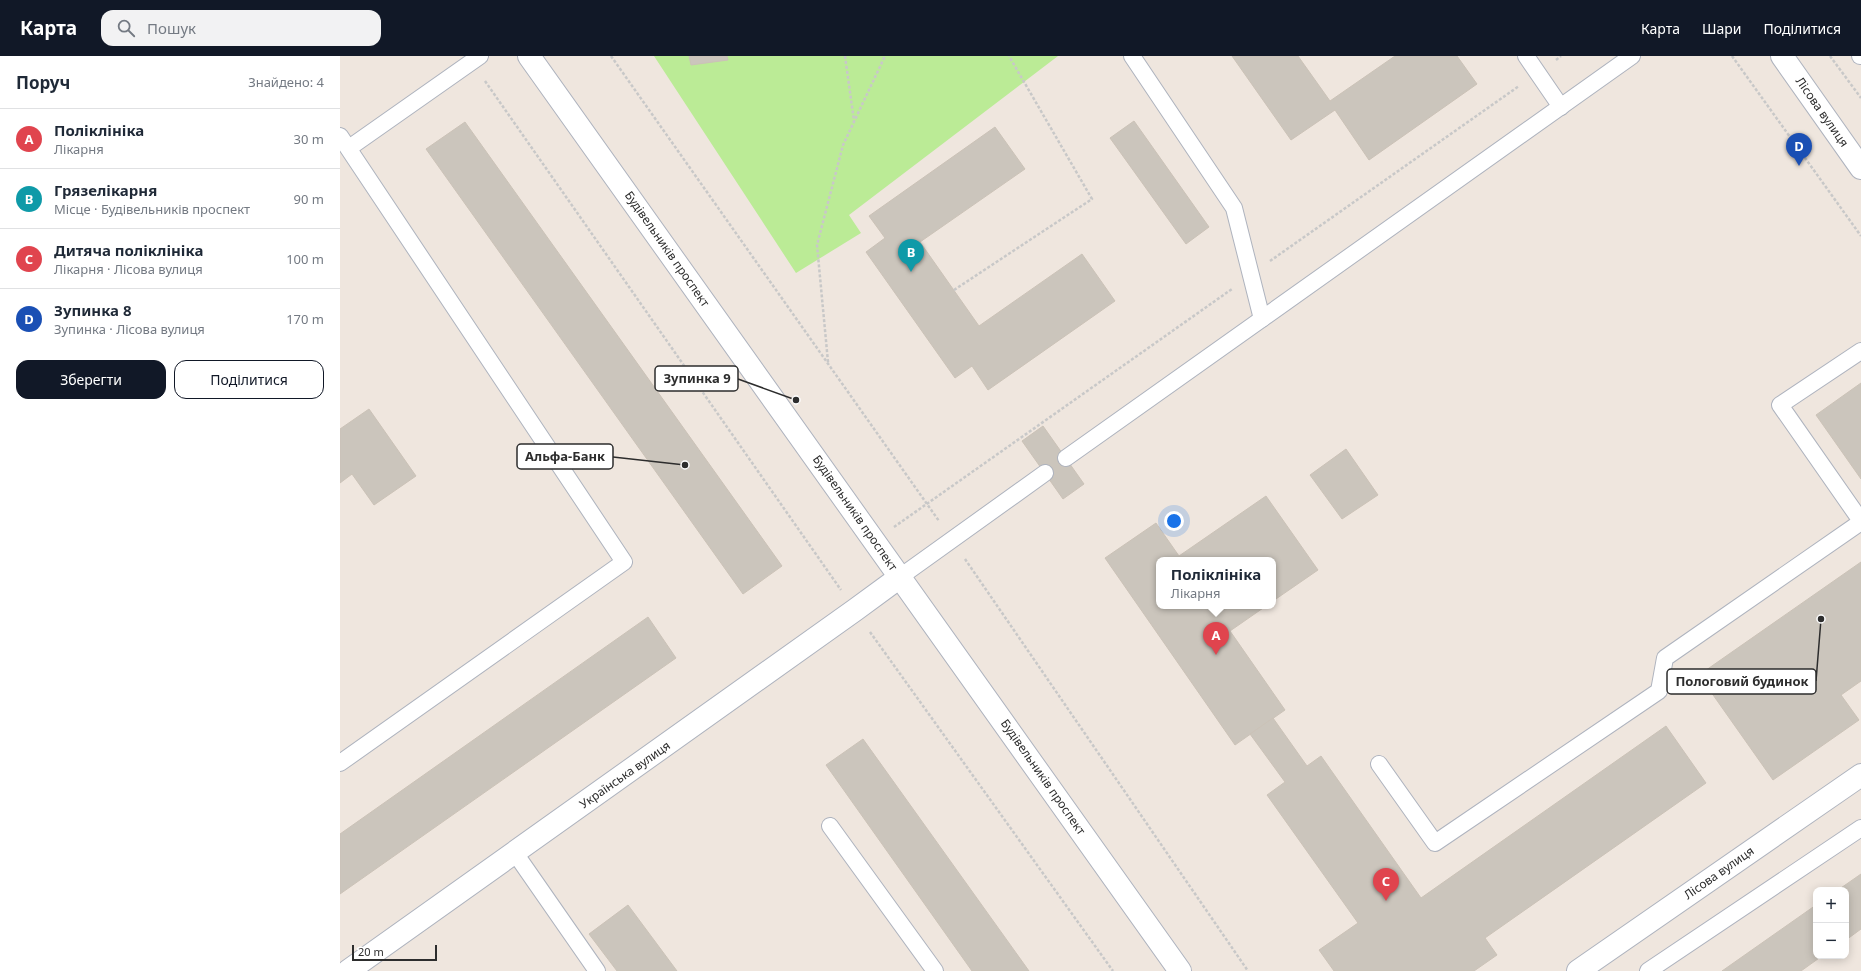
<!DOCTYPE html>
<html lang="uk">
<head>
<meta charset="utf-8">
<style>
	body { margin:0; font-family:"Noto Sans",sans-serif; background:#f2f2f3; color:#1f2937 }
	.controls { position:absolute; right:12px; bottom:12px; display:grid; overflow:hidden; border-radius:8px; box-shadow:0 2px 10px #0003 }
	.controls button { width:36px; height:36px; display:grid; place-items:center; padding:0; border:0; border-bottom:1px solid #e0e1e3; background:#fff; color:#1f2937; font:20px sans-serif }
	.scale { position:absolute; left:12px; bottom:10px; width:85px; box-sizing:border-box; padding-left:4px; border:2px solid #2d2d2d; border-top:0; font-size:11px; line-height:14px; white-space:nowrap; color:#2d2d2d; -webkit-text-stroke:3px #fff; paint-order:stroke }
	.you { position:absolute; left:834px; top:465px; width:14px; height:14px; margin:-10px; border:3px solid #fff; border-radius:50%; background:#1a73e8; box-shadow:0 0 0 6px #1a73e833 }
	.badge { display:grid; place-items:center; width:26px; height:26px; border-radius:50%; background:#111827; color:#fff; font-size:13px; font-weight:700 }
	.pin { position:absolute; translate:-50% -33px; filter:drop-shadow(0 1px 2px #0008) }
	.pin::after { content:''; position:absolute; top:21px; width:14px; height:12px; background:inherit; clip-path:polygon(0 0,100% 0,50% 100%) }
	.popup { position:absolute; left:816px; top:501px; width:120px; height:52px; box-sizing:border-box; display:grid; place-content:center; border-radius:8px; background:#fff; filter:drop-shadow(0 1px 3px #0005); font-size:13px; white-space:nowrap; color:#747a83 }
	.popup b { font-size:15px; color:#1f2937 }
	.popup::after { content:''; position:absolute; left:50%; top:100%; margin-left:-8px; border:8px solid transparent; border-top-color:#fff }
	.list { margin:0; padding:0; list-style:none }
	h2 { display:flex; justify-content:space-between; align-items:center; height:52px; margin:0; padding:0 16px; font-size:17px }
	h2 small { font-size:13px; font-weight:400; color:#747a83 }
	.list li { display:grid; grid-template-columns:26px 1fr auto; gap:12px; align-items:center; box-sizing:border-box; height:60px; padding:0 16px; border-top:1px solid #e0e1e3 }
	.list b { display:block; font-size:15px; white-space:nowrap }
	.list p { margin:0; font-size:13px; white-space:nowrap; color:#747a83 }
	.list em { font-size:13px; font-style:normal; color:#747a83 }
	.actions { display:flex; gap:8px; padding:12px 16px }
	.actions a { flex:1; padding:9px 0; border:1px solid #111827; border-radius:12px; text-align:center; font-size:14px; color:#111827 }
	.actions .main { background:#111827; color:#fff }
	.icon { flex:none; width:22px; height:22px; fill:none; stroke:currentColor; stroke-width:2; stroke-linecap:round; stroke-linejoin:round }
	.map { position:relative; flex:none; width:1521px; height:915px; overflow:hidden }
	header { display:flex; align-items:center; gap:24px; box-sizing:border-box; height:56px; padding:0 20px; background:#111827; color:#fff }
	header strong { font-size:19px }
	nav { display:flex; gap:22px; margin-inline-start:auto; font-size:14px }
	.search { width:280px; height:36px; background:#f2f2f3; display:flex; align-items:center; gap:10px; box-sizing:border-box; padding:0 14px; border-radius:12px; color:#747a83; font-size:15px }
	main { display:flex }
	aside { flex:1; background:#fff }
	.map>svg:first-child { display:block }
	.green { fill:#bbeb96 }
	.building { fill:#cbc5bc; stroke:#cbc2b7 }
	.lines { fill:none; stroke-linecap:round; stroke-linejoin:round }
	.lane-casing { stroke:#aeb3be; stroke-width:18 }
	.street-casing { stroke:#aeb3be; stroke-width:24 }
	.secondary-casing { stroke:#aeb3be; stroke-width:24 }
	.path { stroke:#c8c8c8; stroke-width:2.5; stroke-dasharray:3 2; stroke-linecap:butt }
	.lane { stroke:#fff; stroke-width:16 }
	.street { stroke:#fff; stroke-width:22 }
	.secondary { stroke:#fff; stroke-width:22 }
	.labels { text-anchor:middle; stroke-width:3.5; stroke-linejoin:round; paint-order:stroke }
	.street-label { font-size:12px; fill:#2d2d2d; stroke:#fff }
	.leader { fill:none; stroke:#2d2d2d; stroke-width:1.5 }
	.callout-dot { fill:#2d2d2d; stroke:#fff; stroke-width:1.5 }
	.callout { fill:#fff; stroke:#2d2d2d; stroke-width:1.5 }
	.callout-label { font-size:13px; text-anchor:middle; font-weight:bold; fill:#2d2d2d }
</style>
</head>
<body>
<header>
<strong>Карта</strong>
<div class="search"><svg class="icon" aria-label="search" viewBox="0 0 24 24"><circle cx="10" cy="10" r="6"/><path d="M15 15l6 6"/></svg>Пошук</div>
<nav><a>Карта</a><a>Шари</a><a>Поділитися</a></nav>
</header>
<main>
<aside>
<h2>Поруч<small>Знайдено: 4</small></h2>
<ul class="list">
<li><span class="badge" style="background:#e0444e">A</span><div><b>Поліклініка</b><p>Лікарня</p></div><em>30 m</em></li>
<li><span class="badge" style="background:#0f9aa8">B</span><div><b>Грязелікарня</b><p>Місце · Будівельників проспект</p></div><em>90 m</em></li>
<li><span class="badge" style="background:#e0444e">C</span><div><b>Дитяча поліклініка</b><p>Лікарня · Лісова вулиця</p></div><em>100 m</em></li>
<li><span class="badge" style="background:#1a4fb4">D</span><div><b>Зупинка 8</b><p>Зупинка · Лісова вулиця</p></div><em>170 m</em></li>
</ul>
<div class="actions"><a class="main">Зберегти</a><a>Поділитися</a></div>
</aside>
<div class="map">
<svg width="1521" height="915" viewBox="0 0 1521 915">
	<rect width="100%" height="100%" fill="#efe6de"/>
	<polygon class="green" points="314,0 718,0 509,159 521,177 456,217"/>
	<g class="building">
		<polygon points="349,0 387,0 388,4 351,9"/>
		<polygon points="892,0 958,0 990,45 1055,0 1117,0 1137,28 1029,104 995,54 951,84"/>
		<polygon points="794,65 869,171 846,188 770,82"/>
		<polygon points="125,66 442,510 403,538 86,93"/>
		<polygon points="655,71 685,113 580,186 639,270 742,198 775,245 648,334 632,310 615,322 526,196 545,182 529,160"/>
		<polygon points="1521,327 1521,423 1476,359"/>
		<polygon points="29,353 76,420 34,449 12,418 0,427 0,373"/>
		<polygon points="703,370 744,428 723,443 682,385"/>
		<polygon points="1006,393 1038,439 1002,463 970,419"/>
		<polygon points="926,440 978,514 933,545 933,504 819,504 819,550 926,550 890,575 945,654 895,689 765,502 816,467 839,500"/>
		<polygon points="1521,506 1521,625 1501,639 1519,664 1433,724 1359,619"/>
		<polygon points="308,561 336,602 0,838 0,778"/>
		<polygon points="933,662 967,710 981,700 1081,842 1326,670 1366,727 1145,882 1157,899 1134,915 994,915 979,894 1018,867 927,739 945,726 910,678"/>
		<polygon points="523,683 689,915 632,915 486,709"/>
		<polygon points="1521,818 1521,873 1506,884 1506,834 1498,834"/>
		<polygon points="288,849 337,915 277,915 249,878"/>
		<polygon points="1476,849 1476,900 1482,900 1461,915 1382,915"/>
	</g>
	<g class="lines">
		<g class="lane-casing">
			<g id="lane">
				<polyline points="792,0 894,152 922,263"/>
				<polyline points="1186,0 1221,51"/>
				<polyline points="1520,0 1521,0"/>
				<polyline points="0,80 284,506 0,707"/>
				<polyline points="9,92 140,0"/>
				<polyline points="1521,295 1440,349 1521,465"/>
				<polyline points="726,402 1292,0"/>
				<polyline points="560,521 705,417"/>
				<polyline points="1039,708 1095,787 1319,635 1325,602 1521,466"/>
				<polyline points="490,770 595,915"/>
				<polyline points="175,797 257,915"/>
				<polyline points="1308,915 1521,772"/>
			</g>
		</g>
		<g class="street-casing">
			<g id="street">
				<polyline points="1442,0 1521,112"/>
				<polyline points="1238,915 1521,719"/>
			</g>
		</g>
		<g class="secondary-casing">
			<g id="secondary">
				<polyline points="189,0 840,915"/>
				<polyline points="8,915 515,554 560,521"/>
			</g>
		</g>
		<g class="path">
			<polyline points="271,0 599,465"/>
			<polyline points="505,0 514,65"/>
			<polyline points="1392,0 1521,180"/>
			<polyline points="1490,0 1521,42"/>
			<polyline points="1216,4 1221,0"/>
			<polyline points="145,25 501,534"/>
			<polyline points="930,205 1179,30"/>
			<polyline points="614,234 752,143 669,0"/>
			<polyline points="488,306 477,189 503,89 545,0"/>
			<polyline points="554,471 892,233"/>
			<polyline points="625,503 908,915"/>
			<polyline points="530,576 773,915"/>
		</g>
		<use href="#lane" class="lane"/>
		<use href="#street" class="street"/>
		<use href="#secondary" class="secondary"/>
	</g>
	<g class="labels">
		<g class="street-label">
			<text transform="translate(1482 56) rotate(55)" y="4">Лісова вулиця</text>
			<text transform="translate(327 193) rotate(55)" y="4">Будівельників проспект</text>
			<text transform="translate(515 457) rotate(55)" y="4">Будівельників проспект</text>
			<text transform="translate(285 719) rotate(-35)" y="4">Українська вулиця</text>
			<text transform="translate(703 721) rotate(55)" y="4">Будівельників проспект</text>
			<text transform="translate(1379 817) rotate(-35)" y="4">Лісова вулиця</text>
		</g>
	</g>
	<path class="leader" d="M456 344L398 323M345 409L273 401M1481 563L1476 625"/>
	<g class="callout-dot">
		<circle cx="456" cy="344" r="4"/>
		<circle cx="345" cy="409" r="4"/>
		<circle cx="1481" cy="563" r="4"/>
	</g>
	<g class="callout">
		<rect x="315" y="310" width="83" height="25" rx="4"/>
		<rect x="177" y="388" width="96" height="25" rx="4"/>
		<rect x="1327" y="613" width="149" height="25" rx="4"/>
	</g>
	<g class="callout-label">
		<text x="357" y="327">Зупинка 9</text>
		<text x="225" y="405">Альфа-Банк</text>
		<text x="1402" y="630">Пологовий будинок</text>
	</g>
</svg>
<div class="controls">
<button>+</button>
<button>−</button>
</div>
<div class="scale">20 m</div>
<div class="you"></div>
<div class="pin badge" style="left:876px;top:599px;background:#e0444e">A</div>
<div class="popup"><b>Поліклініка</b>Лікарня</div>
<div class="pin badge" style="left:571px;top:216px;background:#0f9aa8">B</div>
<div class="pin badge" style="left:1046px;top:845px;background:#e0444e">C</div>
<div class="pin badge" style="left:1459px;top:110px;background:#1a4fb4">D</div>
</div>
</main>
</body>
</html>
